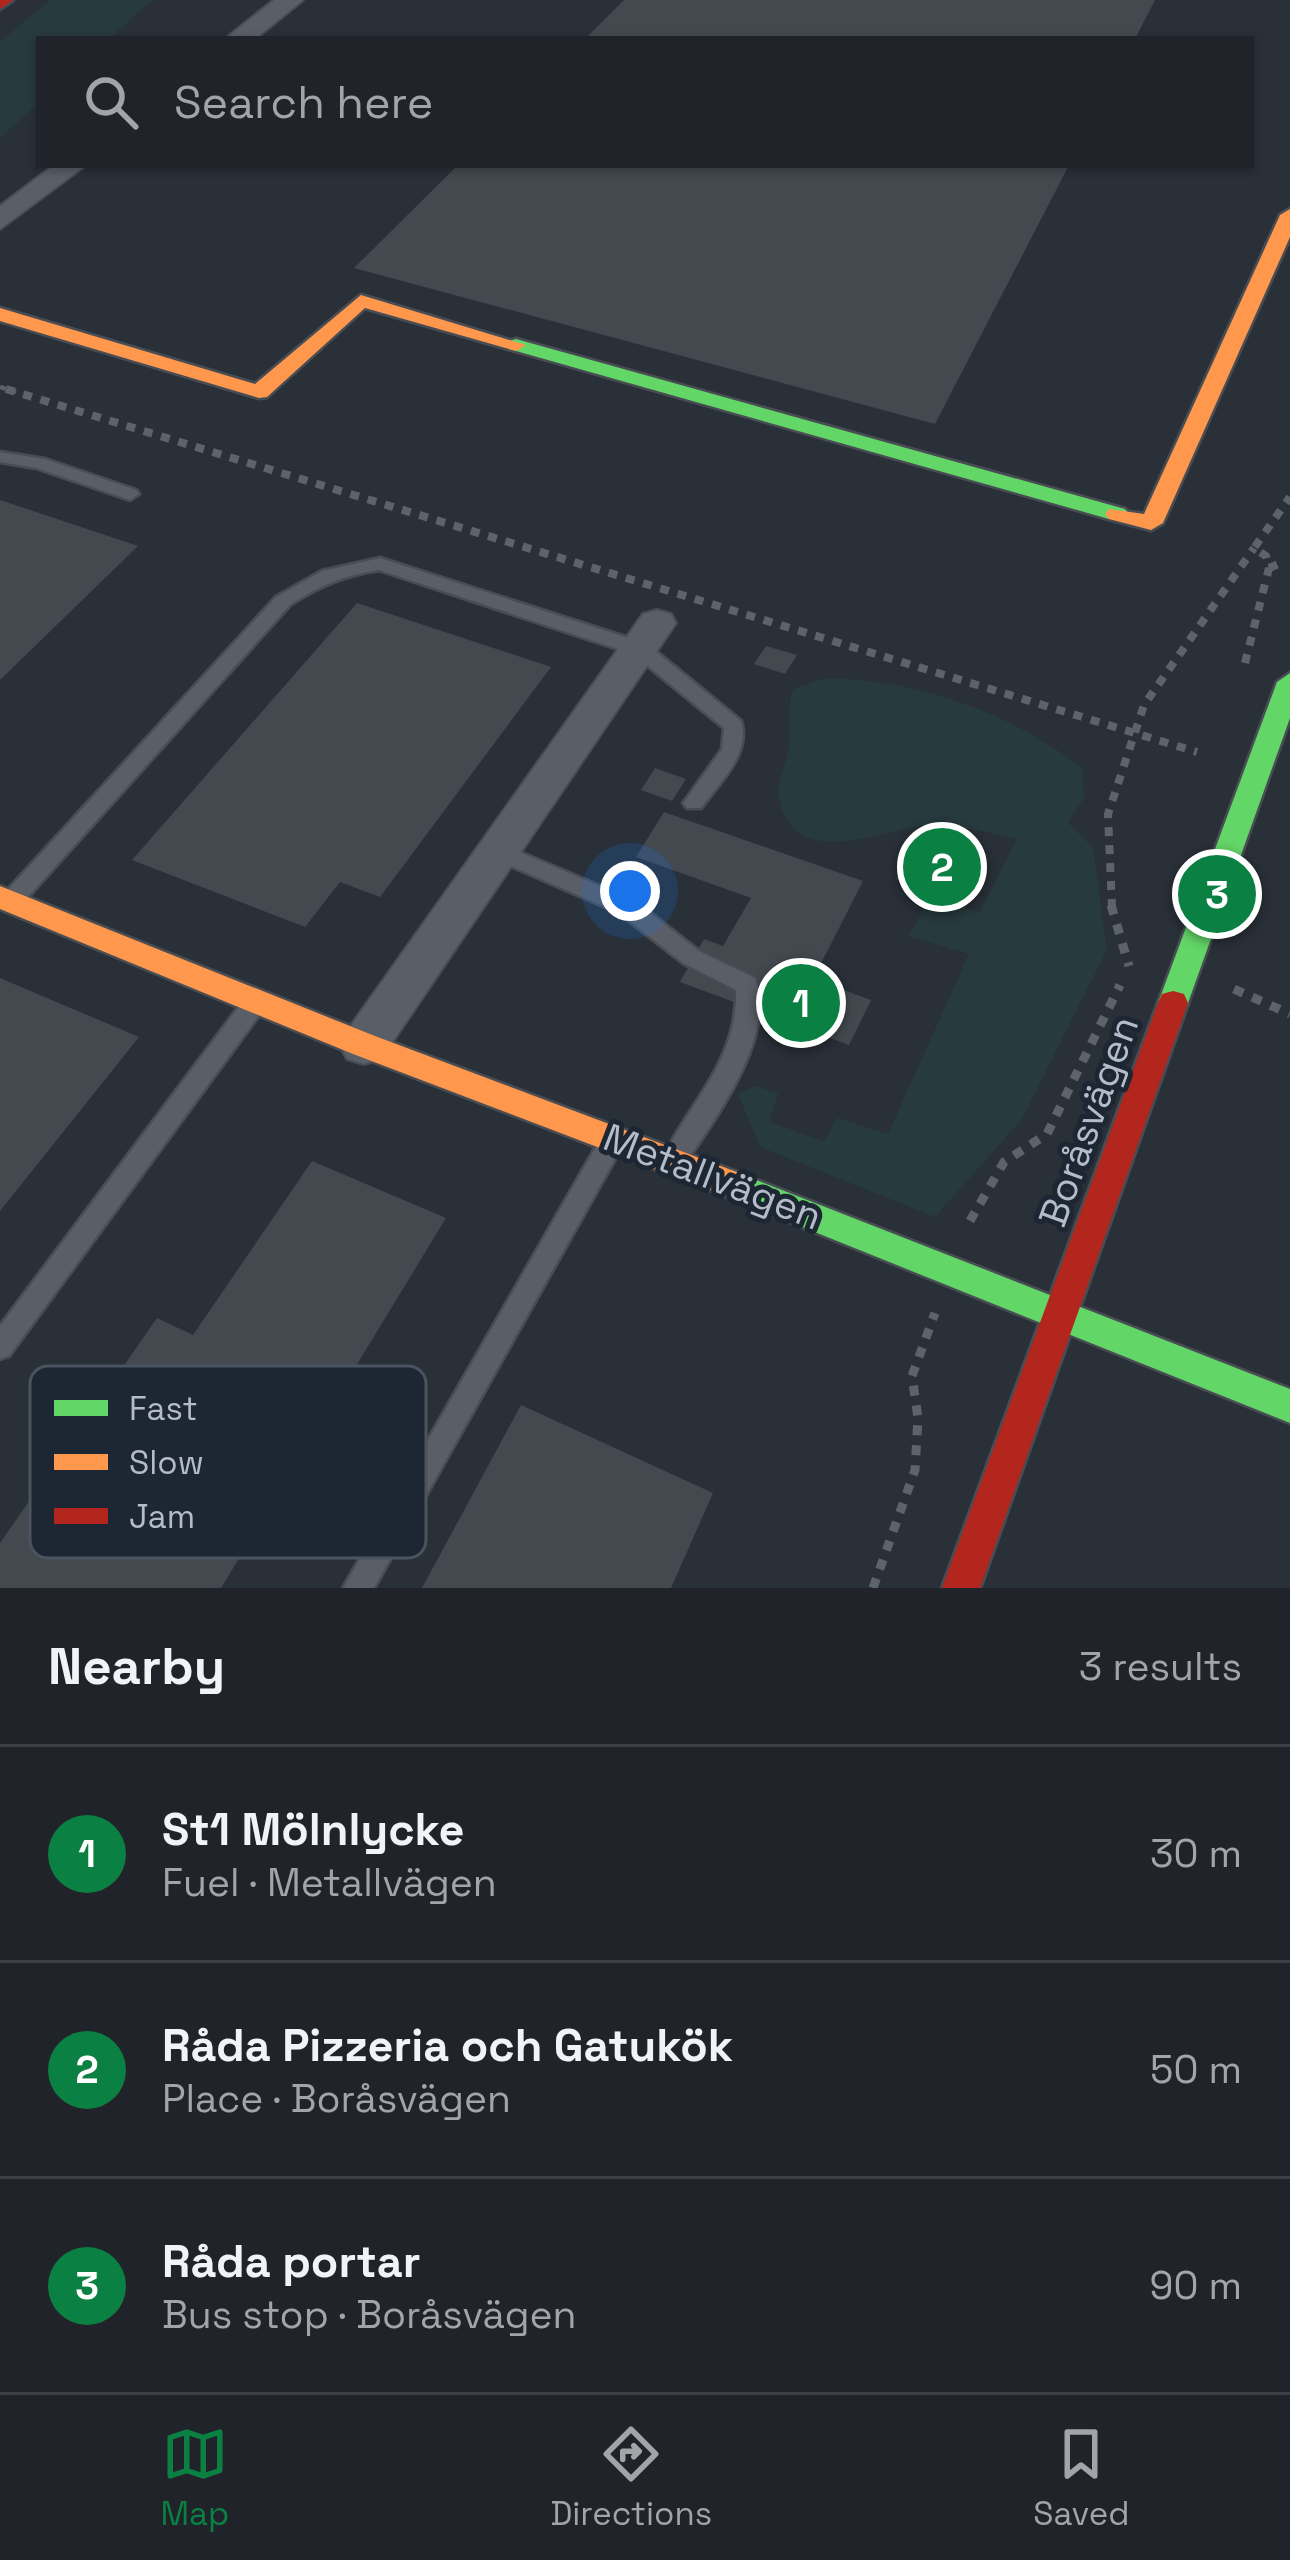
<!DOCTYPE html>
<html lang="en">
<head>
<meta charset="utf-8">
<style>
	body { margin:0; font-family:"Space Grotesk",sans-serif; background:#282c32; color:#f1f3f6 }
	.you { position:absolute; left:630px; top:891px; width:42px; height:42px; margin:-30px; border:9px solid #fff; border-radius:50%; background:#1a73e8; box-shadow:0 0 0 18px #1a73e833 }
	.badge { display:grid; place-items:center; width:78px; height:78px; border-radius:50%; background:#0b8043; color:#fff; font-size:39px; font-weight:700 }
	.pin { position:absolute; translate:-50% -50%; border:6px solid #fff; box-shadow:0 3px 12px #0006 }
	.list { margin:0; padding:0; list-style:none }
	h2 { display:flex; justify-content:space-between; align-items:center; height:156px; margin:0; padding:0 48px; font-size:51px }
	h2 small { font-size:39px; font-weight:400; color:#a2a4a8 }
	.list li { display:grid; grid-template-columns:78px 1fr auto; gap:36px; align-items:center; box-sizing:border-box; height:216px; padding:0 48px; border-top:3px solid #3d4147 }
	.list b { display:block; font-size:45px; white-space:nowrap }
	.list p { margin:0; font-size:39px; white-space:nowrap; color:#a2a4a8 }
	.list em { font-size:39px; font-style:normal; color:#a2a4a8 }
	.icon { flex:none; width:66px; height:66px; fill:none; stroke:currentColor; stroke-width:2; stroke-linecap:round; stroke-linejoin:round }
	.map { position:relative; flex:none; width:1290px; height:1588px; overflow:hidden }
	.search { position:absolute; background:#20242a; box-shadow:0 3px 9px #0004; left:36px; right:36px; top:36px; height:132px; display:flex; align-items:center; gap:30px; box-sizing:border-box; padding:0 42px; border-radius:0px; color:#a2a4a8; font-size:45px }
	.sheet { height:804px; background:#20242a }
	nav { display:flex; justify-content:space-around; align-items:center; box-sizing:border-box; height:168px; border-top:3px solid #3d4147; background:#20242a; font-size:33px; color:#a2a4a8 }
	nav a { display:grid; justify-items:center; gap:6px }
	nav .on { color:#0b8043 }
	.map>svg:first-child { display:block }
	.green { fill:#273a3e }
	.building { fill:#444950 }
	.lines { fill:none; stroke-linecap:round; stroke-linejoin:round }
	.lane-casing { stroke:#484c53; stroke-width:5 }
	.street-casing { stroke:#484c53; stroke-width:4 }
	.fast-casing { stroke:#484c53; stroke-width:5 }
	.slow-casing { stroke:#484c53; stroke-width:5 }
	.jam-casing { stroke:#484c53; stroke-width:5 }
	.path-far2 { stroke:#5d636a; stroke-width:4.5; stroke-dasharray:6 6; stroke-linecap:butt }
	.path-far1 { stroke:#5d636a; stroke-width:8; stroke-dasharray:9 9; stroke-linecap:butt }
	.path { stroke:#5d636a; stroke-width:9; stroke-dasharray:10 10; stroke-linecap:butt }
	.lane { fill:#5a5e66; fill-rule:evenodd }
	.street { fill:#5a5e66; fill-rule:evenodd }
	.fast { fill:#63d668; fill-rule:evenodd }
	.slow { fill:#ff974d; fill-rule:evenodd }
	.jam { fill:#b3261e; fill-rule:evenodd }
	.labels { text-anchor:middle; stroke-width:10; stroke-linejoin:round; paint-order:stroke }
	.street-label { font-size:39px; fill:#b4bcc9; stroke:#1d2633 }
	.key { fill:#1d2633; stroke:#4a5360; stroke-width:3 }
	.key-label { font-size:33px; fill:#b4bcc9 }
</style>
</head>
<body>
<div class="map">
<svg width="1290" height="1588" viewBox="0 0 1290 1588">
	<rect width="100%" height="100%" fill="#2a3038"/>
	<g class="green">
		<polygon points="50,0 152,0 109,39 39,39 39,102 0,138 0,42"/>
		<path d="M827,678c91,2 183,34 255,90l2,30 -16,25 25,25 14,102 -85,169 -87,98 -175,-70 -22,-53 17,-8 23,7 -9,29 55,19 13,-23 51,16 81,-180 -60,-18 20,-37 51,13 37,-73c-27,-7 -63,-15 -92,-13 -46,3 -129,47 -146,-27 -4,-17 9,-37 10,-54 2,-21 -2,-36 4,-56z"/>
	</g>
	<g class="building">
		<polygon points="624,0 1155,0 1135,39 585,39"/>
		<polygon points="458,165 1069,165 935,424 354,268"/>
		<polygon points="0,500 138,546 0,680"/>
		<polygon points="357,603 551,667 380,897 340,882 305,927 132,860"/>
		<polygon points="766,646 797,655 785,674 754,664"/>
		<polygon points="655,768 686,779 672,801 641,790"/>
		<polygon points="664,812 863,881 813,979 871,1000 849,1045 680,982 704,939 723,946 751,898 636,857"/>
		<polygon points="923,832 987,855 961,903 896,879"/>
		<polygon points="0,978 139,1037 0,1211"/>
		<polygon points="312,1161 446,1218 221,1588 0,1588 0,1543 157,1318 193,1335"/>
		<polygon points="521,1405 713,1493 671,1588 422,1588"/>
	</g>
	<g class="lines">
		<g class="lane-casing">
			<g id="lane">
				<polygon points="0,452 45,459 136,490 139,494 130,500 36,468 0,462"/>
				<path d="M380,558l267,86 94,77c10,33 -21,61 -40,87h-14l-4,-5 4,-5 35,-49 2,-21 -91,-74 -254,-84c-34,5 -61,16 -89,35l-271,302h-16l-3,-6 3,-6 273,-298 46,-26z"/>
				<path d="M496,842l139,59 64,50 56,27c22,58 -40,141 -71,187l-9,3 -9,-3 -3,-8c29,-57 75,-98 73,-167l-53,-27 -64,-50 -131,-57 -3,-6 3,-6z"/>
				<polygon points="257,991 265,993 269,1000 265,1007 9,1356 0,1359 0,1326 249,993"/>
				<polygon points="610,1134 619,1138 622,1145 619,1152 374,1588 343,1588 601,1138"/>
			</g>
		</g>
		<g class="street-casing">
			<g id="street">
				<polygon points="274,0 303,0 255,39 225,39"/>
				<polygon points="54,165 86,165 0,229 0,206"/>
				<polygon points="657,610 671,614 676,623 381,1059 364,1064 347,1059 340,1045 347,1031 643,614"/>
			</g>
		</g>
		<g class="fast-casing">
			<g id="fast">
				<polygon points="516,339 1125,509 1129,514 1125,519 1109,519 509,349 509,341"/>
				<polygon points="1290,673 1290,718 1188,1003 1184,1012 1173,1015 1162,1012 1158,1003 1277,682"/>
				<polygon points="731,1170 1290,1389 1290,1423 720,1194 715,1184 720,1174"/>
			</g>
		</g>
		<g class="slow-casing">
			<g id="slow">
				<polygon points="1290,209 1290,237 1163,523 1151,530 1109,519 1105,514 1109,509 1144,514 1280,215"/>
				<polygon points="361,295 526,345 516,351 365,308 267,397 259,398 0,321 0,308 255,384"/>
				<polygon points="0,886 375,1036 742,1174 747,1184 742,1194 731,1198 353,1054 0,909"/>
			</g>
		</g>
		<g class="jam-casing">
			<g id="jam">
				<polygon points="0,0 13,0 0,9"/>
				<polygon points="1173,991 1184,994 1188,1003 980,1588 942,1588 1158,1003 1162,994"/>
			</g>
		</g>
		<polyline class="path-far2" points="0,387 16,392"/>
		<g class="path-far1">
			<polyline points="6,389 1197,752"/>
			<polyline points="1269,568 1283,562"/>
			<polyline points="1245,663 1269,568 1266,556 1254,548 1290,497"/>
			<polyline points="1112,908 1108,814 1144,705 1254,548"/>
		</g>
		<g class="path">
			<polyline points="1111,905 1129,966"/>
			<polyline points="1234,989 1290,1014"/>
			<polyline points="970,1221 1004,1162 1047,1134 1120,985"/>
			<polyline points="873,1588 915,1470 918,1418 912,1376 935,1313"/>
		</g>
		<use href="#lane" class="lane"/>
		<use href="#street" class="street"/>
		<use href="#fast" class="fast"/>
		<use href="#slow" class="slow"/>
		<use href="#jam" class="jam"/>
	</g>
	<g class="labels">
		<g class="street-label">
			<text transform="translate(1088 1121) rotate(-70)" y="14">Boråsvägen</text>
			<text transform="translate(713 1176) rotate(21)" y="14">Metallvägen</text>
		</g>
	</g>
	<rect x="30" y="1366" width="396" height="192" rx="18" class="key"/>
	<rect x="54" y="1400" width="54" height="16" fill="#63d668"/>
	<rect x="54" y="1454" width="54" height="16" fill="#ff974d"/>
	<rect x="54" y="1508" width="54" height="16" fill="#b3261e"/>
	<g class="key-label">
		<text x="129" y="1420">Fast</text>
		<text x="129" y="1474">Slow</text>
		<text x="129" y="1528">Jam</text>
	</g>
</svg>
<div class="you"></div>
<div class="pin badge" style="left:801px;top:1003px">1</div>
<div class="pin badge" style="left:942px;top:867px">2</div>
<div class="pin badge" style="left:1217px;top:894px">3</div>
<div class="search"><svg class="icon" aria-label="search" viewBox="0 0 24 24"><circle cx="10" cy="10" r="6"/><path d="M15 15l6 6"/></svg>Search here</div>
</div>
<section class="sheet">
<h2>Nearby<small>3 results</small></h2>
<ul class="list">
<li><span class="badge">1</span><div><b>St1 Mölnlycke</b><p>Fuel · Metallvägen</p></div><em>30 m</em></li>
<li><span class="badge">2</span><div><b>Råda Pizzeria och Gatukök</b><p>Place · Boråsvägen</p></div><em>50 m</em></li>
<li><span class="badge">3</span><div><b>Råda portar</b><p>Bus stop · Boråsvägen</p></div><em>90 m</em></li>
</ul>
</section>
<nav>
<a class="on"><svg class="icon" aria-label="map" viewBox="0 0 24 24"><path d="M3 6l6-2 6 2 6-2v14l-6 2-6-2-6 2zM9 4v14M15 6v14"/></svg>Map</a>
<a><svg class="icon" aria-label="directions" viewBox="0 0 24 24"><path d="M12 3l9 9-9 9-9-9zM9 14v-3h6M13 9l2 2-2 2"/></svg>Directions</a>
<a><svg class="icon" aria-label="saved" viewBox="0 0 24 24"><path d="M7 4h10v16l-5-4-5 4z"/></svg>Saved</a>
</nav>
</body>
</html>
